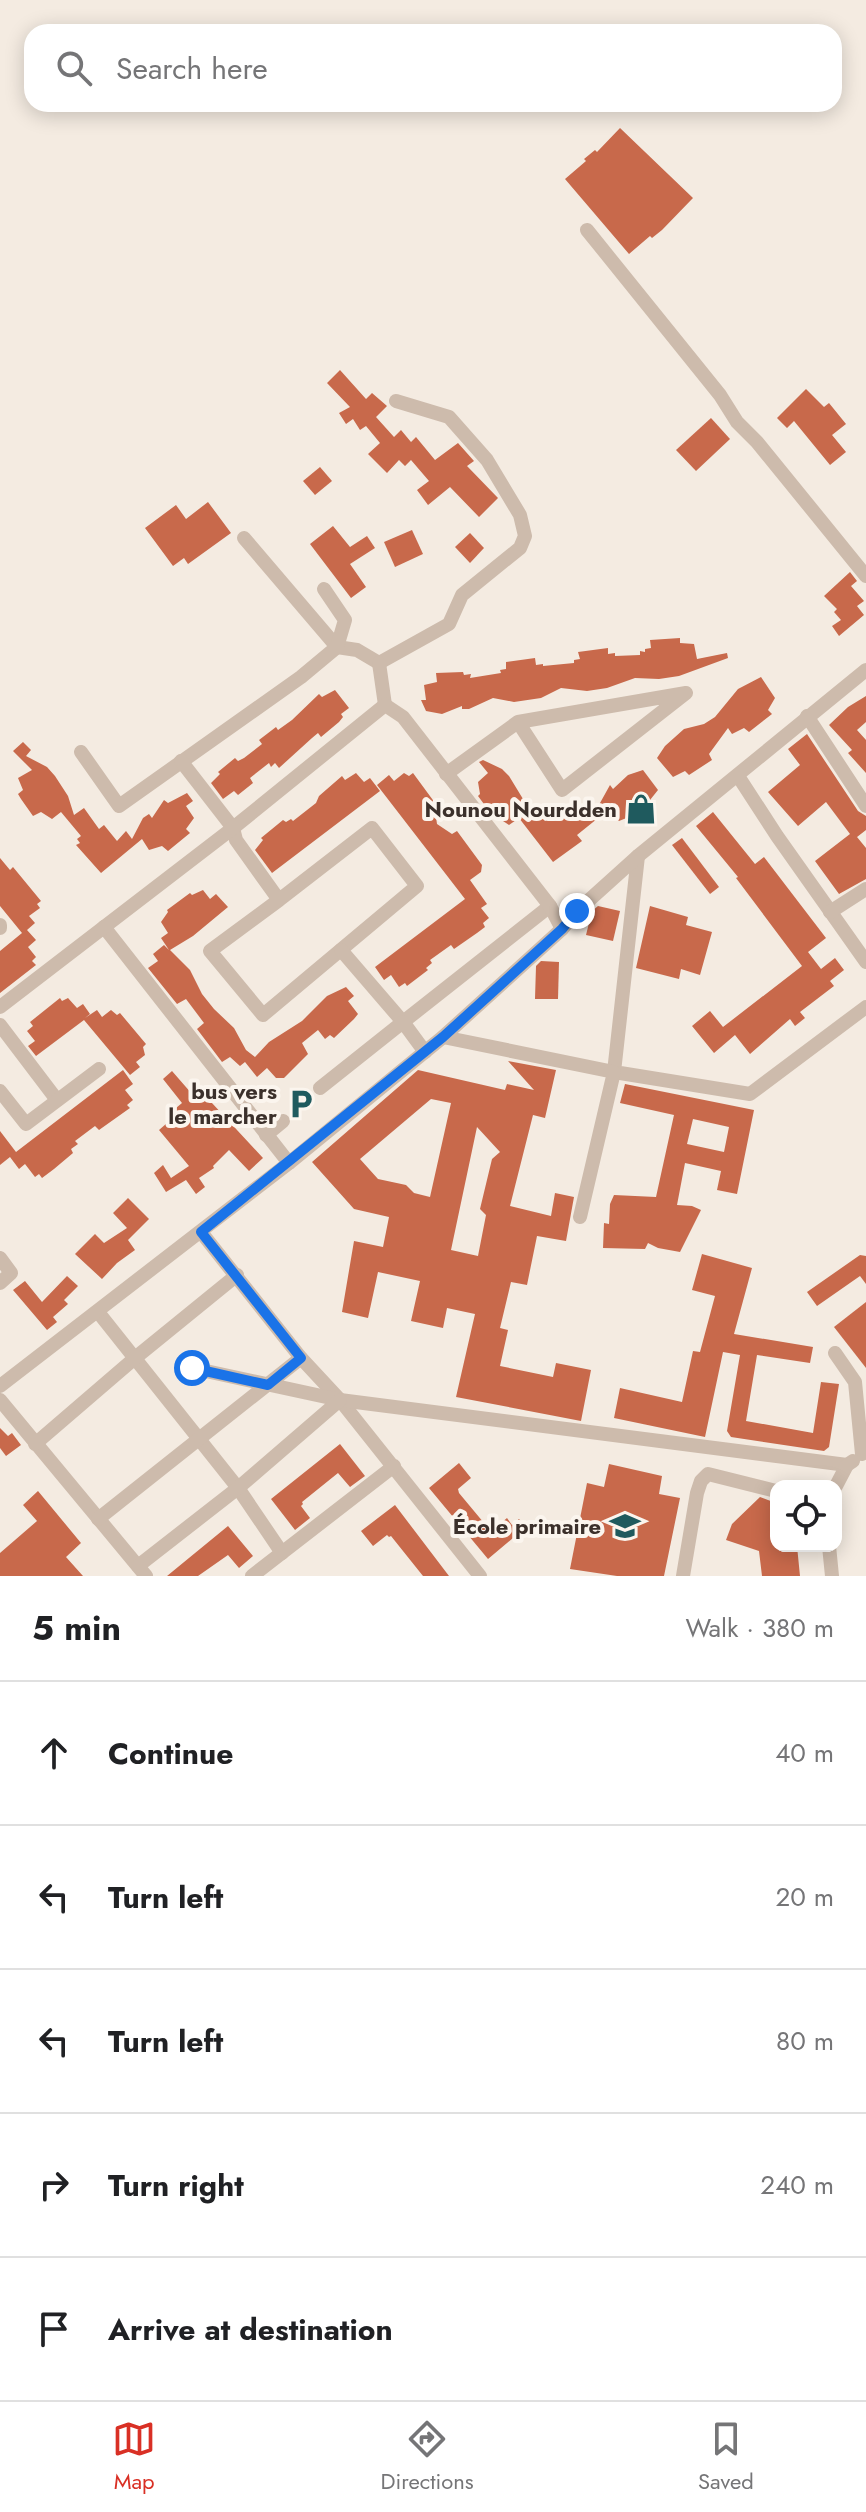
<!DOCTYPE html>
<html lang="en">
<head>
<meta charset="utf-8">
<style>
	body { margin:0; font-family:Jost,sans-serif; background:#f6f6f6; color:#202124 }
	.controls { position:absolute; right:24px; bottom:24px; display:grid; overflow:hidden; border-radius:16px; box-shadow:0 4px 20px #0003 }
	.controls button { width:72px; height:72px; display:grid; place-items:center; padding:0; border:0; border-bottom:2px solid #e0e0e0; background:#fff; color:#202124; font:40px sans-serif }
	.stop { position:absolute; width:24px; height:24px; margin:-18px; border:6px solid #1a73e8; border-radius:50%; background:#fff }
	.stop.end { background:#1a73e8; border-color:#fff; box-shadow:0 2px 8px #0008 }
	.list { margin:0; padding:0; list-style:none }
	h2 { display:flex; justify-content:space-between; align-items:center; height:104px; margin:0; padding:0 32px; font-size:34px }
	h2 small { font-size:26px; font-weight:400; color:#757577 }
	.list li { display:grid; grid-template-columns:52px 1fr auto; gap:24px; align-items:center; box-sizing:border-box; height:144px; padding:0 32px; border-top:2px solid #e0e0e0 }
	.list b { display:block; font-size:30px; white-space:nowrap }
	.list em { font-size:26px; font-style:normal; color:#757577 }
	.icon { flex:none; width:44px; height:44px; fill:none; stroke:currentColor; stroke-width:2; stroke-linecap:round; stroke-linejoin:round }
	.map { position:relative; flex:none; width:866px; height:1576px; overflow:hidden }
	.search { position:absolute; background:#fff; box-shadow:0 4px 20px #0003; left:24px; right:24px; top:24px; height:88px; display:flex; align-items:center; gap:20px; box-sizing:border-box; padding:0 28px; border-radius:24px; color:#757577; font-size:30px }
	.sheet { height:824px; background:#fff }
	nav { display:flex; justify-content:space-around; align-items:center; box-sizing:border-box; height:112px; border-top:2px solid #e0e0e0; background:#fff; font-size:22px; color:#757577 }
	nav a { display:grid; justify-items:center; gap:4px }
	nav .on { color:#d93025 }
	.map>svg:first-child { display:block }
	.building { fill:#c8694b; fill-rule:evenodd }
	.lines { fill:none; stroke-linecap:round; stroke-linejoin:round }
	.minor { stroke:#cdbbac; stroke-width:14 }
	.route { stroke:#1a73e8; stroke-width:10 }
	.labels { text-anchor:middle; stroke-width:8; stroke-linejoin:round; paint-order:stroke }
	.poi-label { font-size:22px; font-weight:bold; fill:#3b302b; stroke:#fbf5ee; text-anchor:end }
</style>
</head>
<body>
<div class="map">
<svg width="866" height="1576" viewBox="0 0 866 1576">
	<rect width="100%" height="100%" fill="#f4ebe1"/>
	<g class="building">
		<polygon points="620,128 693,198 662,230 652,238 650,236 629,254 565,179 586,161 584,159 595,150 597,152"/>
		<polygon points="340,370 366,399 372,393 387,406 376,417 394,437 401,430 411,442 416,437 435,460 458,443 474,461 467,466 498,498 479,517 450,487 428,505 417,490 429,481 411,460 405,466 399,460 387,473 368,454 380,443 366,426 360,430 353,419 346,424 339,413 350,407 327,383"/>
		<polygon points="806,389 824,407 829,403 846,424 832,435 846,452 830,465 794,421 787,428 777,418"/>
		<polygon points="711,418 730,439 696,471 676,450"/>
		<polygon points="320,467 332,481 315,495 303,481"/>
		<polygon points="208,502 231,533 188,564 184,558 173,566 145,528 176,505 186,519"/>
		<polygon points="333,526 350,547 367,536 375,548 350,564 366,587 351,598 310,544"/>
		<polygon points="412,530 423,554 395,567 384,542"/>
		<polygon points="470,533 484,548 470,563 455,547"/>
		<polygon points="850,572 857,581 851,586 864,601 857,606 864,615 839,636 832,626 841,620 834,612 837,609 824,596"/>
		<polygon points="680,638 680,643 694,644 697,659 727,653 728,658 679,676 659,679 635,678 607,688 587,691 561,688 541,698 514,702 493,698 469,709 462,709 462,706 442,714 426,711 421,700 426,700 424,685 437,682 436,673 463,672 464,675 471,674 470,678 501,673 500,670 506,669 506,662 535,658 536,665 543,664 543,666 574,663 574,660 580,659 578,652 608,648 608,654 615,653 615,656 640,655 640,651 645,652 645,649 651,648 650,640"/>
		<polygon points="761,677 775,698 768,710 772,714 749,732 744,728 732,734 728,728 709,754 712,760 689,775 685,771 673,777 657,758 665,746 684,729 704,724 715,717 738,689"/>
		<polygon points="335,690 349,708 341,714 343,717 339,722 321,737 318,733 312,738 279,768 275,763 271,767 269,763 250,778 253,783 238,795 234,791 223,799 211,783 220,774 218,772 235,758 238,761 244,758 262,744 259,740 276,727 278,730 292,720 319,694 322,697"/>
		<polygon points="866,696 866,722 857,730 866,740 866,773 848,753 852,750 829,725 848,707"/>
		<polygon points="807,734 858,811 866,816 866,830 857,837 866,848 866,879 839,894 815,861 850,834 826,802 798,826 768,792 800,765 788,749"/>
		<polygon points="23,742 31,750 26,756 47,767 55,776 68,796 74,815 84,808 99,829 104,825 117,841 126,831 132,839 143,818 149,814 152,818 164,800 168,803 187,793 193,801 186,806 194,818 186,829 190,833 168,851 162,846 149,850 142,839 101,873 76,845 80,843 77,839 81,836 61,812 52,819 41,812 33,816 21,799 18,794 23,790 18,778 32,770 13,751"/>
		<polygon points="483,760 502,769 509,776 534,817 539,814 545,821 561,813 567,819 588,802 595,812 610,785 613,789 628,775 643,770 658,790 650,800 653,804 631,820 629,817 619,821 608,810 577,835 582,841 553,862 519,818 509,825 497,817 495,819 478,796 480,794 478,782 488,773 479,762"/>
		<polygon points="356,773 364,782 370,778 380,791 272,873 255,850 263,840 261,838 283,820 286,822 291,819 293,821 316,803 319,796 342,776 345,780"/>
		<polygon points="404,773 409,776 413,773 438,807 435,810 437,824 452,834 457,831 482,865 481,872 470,880 487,904 481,908 489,918 483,923 485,927 477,933 454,949 451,945 430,960 432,963 426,968 428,970 407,986 405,983 399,987 391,975 384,980 375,967 465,899 377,785 389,775 394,781"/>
		<polygon points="713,812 755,864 764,857 826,938 808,952 821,969 835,958 844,970 830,981 834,986 800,1012 805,1018 795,1026 790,1019 750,1054 735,1035 714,1053 692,1026 710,1011 723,1027 802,966 736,878 738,877 696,826"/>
		<polygon points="682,838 719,887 710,894 672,845"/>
		<polygon points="0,858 10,870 13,867 41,901 37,904 40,908 29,916 35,923 27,930 36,940 28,947 36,957 32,961 36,965 0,993 0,951 22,933 0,906"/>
		<polygon points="203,890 210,899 216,894 228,907 193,936 170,950 190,970 202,994 214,1009 234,1028 246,1050 255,1057 269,1042 302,1021 327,996 346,987 354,996 348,1001 358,1014 354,1019 334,1038 330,1035 325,1039 318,1030 302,1043 308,1054 284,1078 276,1078 267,1068 257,1077 245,1062 240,1066 230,1057 222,1062 197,1029 204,1023 186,999 177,1004 148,968 158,961 153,954 164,945 169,950 161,938 168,933 161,922 168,912 167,910 190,893 192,895"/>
		<polygon points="598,906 620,911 613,941 586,935 592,911"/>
		<polygon points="650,906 688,917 686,925 712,932 700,975 681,969 679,979 636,968"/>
		<polygon points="541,961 559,962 558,999 535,999 536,966"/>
		<polygon points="60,998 62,1001 68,998 77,1008 83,1004 90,1014 85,1018 97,1010 102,1017 111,1010 117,1015 120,1013 146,1044 143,1047 145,1055 136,1062 140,1067 130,1075 84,1020 36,1056 28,1046 35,1041 27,1031 33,1026 30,1022"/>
		<path d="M508,1061l48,9 -11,48 -12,-3 -23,91 41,10 4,-23 19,4 -8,44 -29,-5 -10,49 -16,-3 -11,46 8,2 -8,36 53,11 3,-14 35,7 -10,51 -125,-24 19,-83 -28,-6 -4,20 -32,-7 9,-40 -42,-9 -10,46 -26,-6 12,-71 29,6 6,-30 -35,-8 -42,-47 106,-92 87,20 2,-6 27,6zM431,1099l20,4 -21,94 -16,-4 -8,-8 -28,-6 -18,-20zM477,1127l23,25 -8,7 -12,50 6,6 -8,41 -27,-6z"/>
		<polygon points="123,1070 133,1084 125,1090 133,1100 127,1105 130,1108 99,1130 95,1126 75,1141 78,1144 71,1149 73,1153 54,1169 42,1178 39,1174 35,1177 25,1164 19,1169 10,1157 0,1165 0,1131 16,1152"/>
		<polygon points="172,1071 192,1094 199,1089 263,1158 249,1171 229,1150 213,1166 214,1168 199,1178 205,1187 196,1194 186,1180 166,1192 154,1173 163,1165 171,1178 189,1166 159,1130 174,1117 170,1113 182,1103 163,1079"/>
		<path d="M625,1084l129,26 -17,84 -20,-4 4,-19 -36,-8 -8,42 15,1 9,4 -21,42 -22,-4 -10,-5 -3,6 -42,-1 1,-25 5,1 1,-20 4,-9 42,2 18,-82 -54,-12zM693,1119l36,8 -5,25 -37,-8z"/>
		<polygon points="128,1198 149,1219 128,1240 135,1250 117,1263 102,1279 75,1254 95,1234 104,1243 127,1228 113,1213"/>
		<polygon points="702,1254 752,1268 734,1334 813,1347 810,1363 757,1355 746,1421 813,1433 821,1382 839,1384 829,1447 824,1451 731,1437 727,1431 740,1355 723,1352 705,1437 614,1418 620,1388 682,1402 693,1351 700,1352 715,1296 692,1290"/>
		<polygon points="860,1255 866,1256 866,1284 860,1276 817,1306 807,1292"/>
		<polygon points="67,1276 78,1286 64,1300 68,1304 53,1317 57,1322 47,1330 13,1290 25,1281 42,1302"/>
		<polygon points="866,1302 866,1368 834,1327"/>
		<polygon points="0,1428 8,1436 12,1433 21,1445 6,1456 0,1448"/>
		<polygon points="340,1444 365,1476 350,1487 338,1473 302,1502 303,1504 301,1506 310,1518 295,1530 271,1499"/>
		<polygon points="459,1463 471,1478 458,1489 459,1493 489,1529 491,1528 493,1530 507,1518 512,1525 519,1519 526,1527 488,1559 429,1488"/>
		<polygon points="609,1464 662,1476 659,1494 680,1498 664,1576 617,1576 570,1569 587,1483 604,1487"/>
		<polygon points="38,1491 81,1543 66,1557 83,1576 0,1576 0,1553 37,1521 23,1505"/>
		<polygon points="760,1497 776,1503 776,1546 797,1546 800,1576 762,1576 759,1551 726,1540 732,1524"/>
		<polygon points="395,1505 449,1576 423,1576 391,1536 389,1537 387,1535 373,1546 361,1531"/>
		<polygon points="228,1526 253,1556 239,1568 228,1555 198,1576 167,1576"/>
	</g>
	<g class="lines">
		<g class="minor">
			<polyline points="587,230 720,395 737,422 757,442 866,576"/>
			<polyline points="244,538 337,647 357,650 379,663"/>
			<polyline points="379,663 449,624 462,595 520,548 525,536 520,515 487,460 449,417 396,401"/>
			<polyline points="379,663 385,705"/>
			<polyline points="807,716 866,806"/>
			<polyline points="81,752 119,806 301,677 337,647 345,620 324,589"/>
			<polyline points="181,761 233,828 236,840 279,900 210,951 263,1015 417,886 372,828 279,900"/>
			<polyline points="446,774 518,722 686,693 562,790 518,722"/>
			<polyline points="738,776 777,836 866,962"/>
			<polyline points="638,856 614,1072 750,1094 866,1007"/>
			<polyline points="830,912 866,889"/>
			<polyline points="0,925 0,928"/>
			<polyline points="104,927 289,1163"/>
			<polyline points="341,950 403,1022 550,906"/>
			<polyline points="0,1007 233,828 385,705 403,717 550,906 562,929"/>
			<polyline points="0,1025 57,1100"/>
			<polyline points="443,1037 614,1072 580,1217"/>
			<polyline points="320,1088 403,1022 425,1052"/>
			<polyline points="0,1091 26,1124 99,1069"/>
			<polyline points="266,1135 283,1121"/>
			<polyline points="201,1232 301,1358 340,1400 480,1576"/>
			<polyline points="0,1258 11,1273 0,1283"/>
			<polyline points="98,1312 238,1488 282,1553"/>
			<polyline points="835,1353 855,1382 862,1454"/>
			<polyline points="192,1368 340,1400 847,1465"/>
			<polyline points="0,1386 289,1163 443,1037 562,929 577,911 638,856 866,670"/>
			<polyline points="0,1400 146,1576"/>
			<polyline points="35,1444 135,1358 237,1275"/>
			<polyline points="836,1486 847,1465 853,1461"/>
			<polyline points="98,1519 301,1358"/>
			<polyline points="829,1546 832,1576"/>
			<polyline points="138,1566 238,1488 340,1400"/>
			<polyline points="252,1576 394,1466"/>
			<polyline points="683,1576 697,1493 701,1481 708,1474 776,1491"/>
		</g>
	</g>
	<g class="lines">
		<polyline class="route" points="192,1368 268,1385 301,1358 201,1232 443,1037 562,929 577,911"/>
	</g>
	<defs>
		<g id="shop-bare" transform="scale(2.4)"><path d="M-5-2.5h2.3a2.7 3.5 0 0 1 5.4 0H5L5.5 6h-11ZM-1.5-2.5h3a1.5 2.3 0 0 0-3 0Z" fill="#1f5a5e" stroke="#fbf5ee" stroke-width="2.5" paint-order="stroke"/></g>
		<g id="parking-bare" transform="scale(2.4)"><path d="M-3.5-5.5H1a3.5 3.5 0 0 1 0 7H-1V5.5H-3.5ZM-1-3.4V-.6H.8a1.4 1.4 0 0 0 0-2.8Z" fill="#1f5a5e" stroke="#fbf5ee" stroke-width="2.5" paint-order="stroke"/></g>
		<g id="school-bare" transform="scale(2.4)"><path d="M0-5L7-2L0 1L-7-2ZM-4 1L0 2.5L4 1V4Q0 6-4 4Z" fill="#1f5a5e" stroke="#fbf5ee" stroke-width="2.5" paint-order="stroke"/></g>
	</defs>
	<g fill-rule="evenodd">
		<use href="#shop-bare" x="641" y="809"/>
		<use href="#parking-bare" x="301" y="1104"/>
		<use href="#school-bare" x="625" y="1526"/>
	</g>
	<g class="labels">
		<g class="poi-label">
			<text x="617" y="817">Nounou Nourdden</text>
			<text x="277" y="1099">bus vers<tspan x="277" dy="25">le marcher</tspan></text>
			<text x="601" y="1534">École primaire</text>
		</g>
	</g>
</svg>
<div class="controls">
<button><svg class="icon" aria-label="locate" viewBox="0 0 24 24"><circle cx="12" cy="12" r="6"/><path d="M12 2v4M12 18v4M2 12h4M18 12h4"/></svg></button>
</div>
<div class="stop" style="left:192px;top:1368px"></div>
<div class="stop end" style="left:577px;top:911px"></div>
<div class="search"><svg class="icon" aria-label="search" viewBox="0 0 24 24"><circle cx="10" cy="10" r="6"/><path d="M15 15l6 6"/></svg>Search here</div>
</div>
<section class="sheet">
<h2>5 min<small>Walk · 380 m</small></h2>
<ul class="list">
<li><svg class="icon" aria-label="ahead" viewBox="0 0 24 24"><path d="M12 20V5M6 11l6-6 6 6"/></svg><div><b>Continue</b></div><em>40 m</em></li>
<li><svg class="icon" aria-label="left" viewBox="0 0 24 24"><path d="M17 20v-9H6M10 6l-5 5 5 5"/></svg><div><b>Turn left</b></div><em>20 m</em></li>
<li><svg class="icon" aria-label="left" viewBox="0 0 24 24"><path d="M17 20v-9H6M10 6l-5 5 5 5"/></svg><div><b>Turn left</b></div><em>80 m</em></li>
<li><svg class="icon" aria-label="right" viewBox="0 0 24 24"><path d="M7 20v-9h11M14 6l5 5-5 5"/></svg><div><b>Turn right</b></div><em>240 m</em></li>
<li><svg class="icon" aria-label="arrive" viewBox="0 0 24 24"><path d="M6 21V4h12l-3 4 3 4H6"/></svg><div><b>Arrive at destination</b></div></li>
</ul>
</section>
<nav>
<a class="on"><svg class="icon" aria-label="map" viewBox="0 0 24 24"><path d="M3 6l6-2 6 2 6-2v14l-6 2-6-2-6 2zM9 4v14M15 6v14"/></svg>Map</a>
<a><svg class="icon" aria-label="directions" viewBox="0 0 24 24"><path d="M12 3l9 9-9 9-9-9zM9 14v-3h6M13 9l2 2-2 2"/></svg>Directions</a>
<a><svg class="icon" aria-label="saved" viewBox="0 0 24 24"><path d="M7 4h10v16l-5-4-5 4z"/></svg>Saved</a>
</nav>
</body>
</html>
